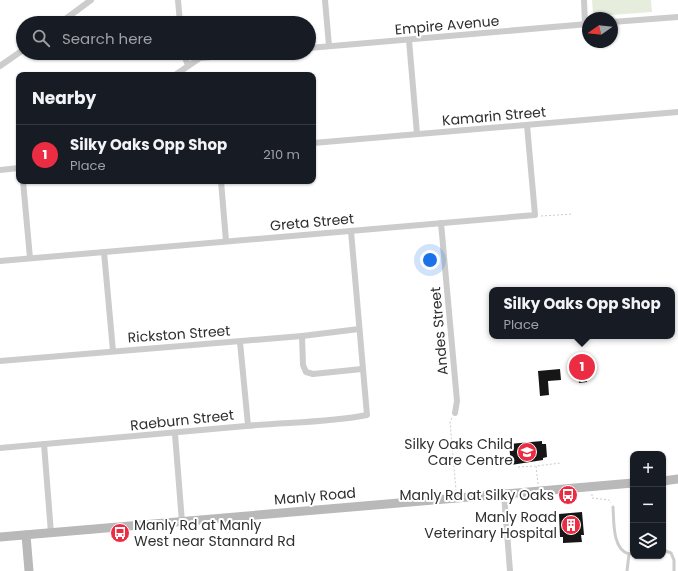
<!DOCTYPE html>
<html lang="en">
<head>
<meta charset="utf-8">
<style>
	body { margin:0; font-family:Poppins,sans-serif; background:#20242c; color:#f1f3f6 }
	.controls { position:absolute; right:12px; bottom:12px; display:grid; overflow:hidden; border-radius:8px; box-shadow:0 1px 3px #0004 }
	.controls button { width:36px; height:36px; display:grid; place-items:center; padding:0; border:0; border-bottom:1px solid #363941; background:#171b24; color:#f1f3f6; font:20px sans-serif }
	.compass { position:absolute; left:582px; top:12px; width:36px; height:36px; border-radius:50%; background:#171b24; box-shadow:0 1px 3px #0004; rotate:256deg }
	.you { position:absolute; left:430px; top:260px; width:14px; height:14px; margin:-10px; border:3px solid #fff; border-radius:50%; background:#1a73e8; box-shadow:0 0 0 6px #1a73e833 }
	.badge { display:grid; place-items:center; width:26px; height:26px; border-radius:50%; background:#ec2c42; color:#fff; font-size:13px; font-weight:700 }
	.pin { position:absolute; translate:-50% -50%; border:2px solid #fff; box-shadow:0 1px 4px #0006 }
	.popup { position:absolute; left:489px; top:287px; width:186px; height:52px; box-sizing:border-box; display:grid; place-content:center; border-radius:8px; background:#171b24; filter:drop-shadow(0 1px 3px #0005); font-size:13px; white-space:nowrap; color:#9ea1a6 }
	.popup b { font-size:15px; color:#f1f3f6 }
	.popup::after { content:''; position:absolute; left:50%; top:100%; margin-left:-8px; border:8px solid transparent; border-top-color:#171b24 }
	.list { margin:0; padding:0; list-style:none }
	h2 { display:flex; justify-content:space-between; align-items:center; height:52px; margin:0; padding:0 16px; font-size:17px }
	h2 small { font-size:13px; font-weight:400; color:#9ea1a6 }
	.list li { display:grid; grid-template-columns:26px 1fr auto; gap:12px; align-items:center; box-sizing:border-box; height:60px; padding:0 16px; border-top:1px solid #363941 }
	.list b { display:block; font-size:15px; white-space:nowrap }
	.list p { margin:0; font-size:13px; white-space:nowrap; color:#9ea1a6 }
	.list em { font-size:13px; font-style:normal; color:#9ea1a6 }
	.icon { flex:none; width:22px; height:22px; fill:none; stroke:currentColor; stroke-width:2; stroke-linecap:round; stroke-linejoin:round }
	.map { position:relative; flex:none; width:678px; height:571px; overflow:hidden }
	.search { position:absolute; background:#171b24; box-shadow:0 1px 3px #0004; left:16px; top:16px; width:300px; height:44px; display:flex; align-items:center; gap:10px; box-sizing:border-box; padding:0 14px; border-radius:22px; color:#9ea1a6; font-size:15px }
	.panel { position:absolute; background:#171b24; box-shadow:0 1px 3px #0004; left:16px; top:72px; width:300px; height:112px; border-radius:8px }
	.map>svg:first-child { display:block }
	.green { fill:#e6eddd }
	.building { fill:#161616 }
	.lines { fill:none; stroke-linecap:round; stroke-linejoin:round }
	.path { stroke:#ccc; stroke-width:1; stroke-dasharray:2 2; stroke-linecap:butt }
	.service { stroke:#ccc; stroke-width:3 }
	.minor { stroke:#ccc; stroke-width:6 }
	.secondary { stroke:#b9b9b9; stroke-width:9 }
	.labels { text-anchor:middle; stroke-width:4; stroke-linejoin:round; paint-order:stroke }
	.street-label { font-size:14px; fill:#2f2f2f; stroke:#fff }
	.poi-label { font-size:14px; fill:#2f2f2f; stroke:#fff; text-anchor:end }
</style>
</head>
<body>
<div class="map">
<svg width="678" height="571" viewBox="0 0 678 571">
	<rect width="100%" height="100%" fill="#fff"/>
	<polygon class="green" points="592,0 651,0 652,12 598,16 593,13"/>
	<g class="building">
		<polygon points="585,358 587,382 579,383 576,359"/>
		<polygon points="560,369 561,380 548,381 549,395 540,396 538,371"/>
		<polygon points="542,441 542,444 546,444 547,457 543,458 543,460 511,465 509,444"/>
		<polygon points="582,512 584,535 581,535 582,542 563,543 563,537 560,537 559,514"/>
	</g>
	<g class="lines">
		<g class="path">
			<polyline points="541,216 573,214"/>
			<polyline points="452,418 450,422 456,490"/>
			<polyline points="518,467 535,466"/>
			<polyline points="538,484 536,466 561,463"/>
			<polyline points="592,494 592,498 609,500 611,503"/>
		</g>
		<g class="service">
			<path d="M613,507c1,13 -1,43 16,47"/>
			<polyline points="663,550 671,553 674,560 674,571"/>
			<polyline points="627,571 629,554 633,553"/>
		</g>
		<g class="minor">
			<polyline points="178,0 180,23"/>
			<polyline points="325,0 329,46"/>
			<polyline points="584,0 585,24"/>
			<polyline points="612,22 678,17"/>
			<polyline points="60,23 91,0"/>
			<polyline points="409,40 417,134"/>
			<polyline points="309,48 588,24"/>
			<polyline points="183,53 188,65"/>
			<polyline points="0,66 23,50"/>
			<polyline points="175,75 200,58 257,53"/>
			<polyline points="313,143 678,112"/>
			<polyline points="0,170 19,168"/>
			<polyline points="23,181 30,258"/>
			<polyline points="221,181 226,241"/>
			<polyline points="441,223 457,401 455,413"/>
			<polyline points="104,252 113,351"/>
			<polyline points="0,261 535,215 527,125"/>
			<polyline points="302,336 303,365 306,372 313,374 362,369"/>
			<polyline points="240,342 248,425"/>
			<polyline points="0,361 302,336 359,329"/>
			<polyline points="175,434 182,522"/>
			<polyline points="44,444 51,533"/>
			<path d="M0,448c82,-7 164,-14 246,-22 40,-4 81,-3 121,-11l-16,-184"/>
			<polyline points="504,494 510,571"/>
		</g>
		<g class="secondary">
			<polyline points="663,481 678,479"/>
			<polyline points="26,535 29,571"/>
			<polyline points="0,537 633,483"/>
		</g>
	</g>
	<defs>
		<g id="school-disc" transform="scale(1)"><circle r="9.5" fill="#ec2c42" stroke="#fff"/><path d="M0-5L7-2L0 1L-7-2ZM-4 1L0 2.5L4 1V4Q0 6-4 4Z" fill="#fff"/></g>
		<g id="bus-disc" transform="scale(1)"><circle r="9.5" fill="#ec2c42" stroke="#fff"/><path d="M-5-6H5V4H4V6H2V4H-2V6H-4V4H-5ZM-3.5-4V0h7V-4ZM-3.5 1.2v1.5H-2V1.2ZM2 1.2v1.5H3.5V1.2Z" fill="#fff"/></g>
		<g id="building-disc" transform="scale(1)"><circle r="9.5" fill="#ec2c42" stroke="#fff"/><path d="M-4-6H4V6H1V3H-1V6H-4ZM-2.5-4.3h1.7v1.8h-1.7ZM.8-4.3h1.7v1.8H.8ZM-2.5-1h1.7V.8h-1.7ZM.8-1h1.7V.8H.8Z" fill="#fff"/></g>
	</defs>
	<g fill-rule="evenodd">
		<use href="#school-disc" x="527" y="452"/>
		<use href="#bus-disc" x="568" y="495"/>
		<use href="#building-disc" x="571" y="525"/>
		<use href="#bus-disc" x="120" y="533"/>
	</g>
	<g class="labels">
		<g class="street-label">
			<text transform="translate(447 25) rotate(-5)" y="5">Empire Avenue</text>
			<text transform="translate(494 116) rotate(-5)" y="5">Kamarin Street</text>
			<text transform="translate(312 222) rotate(-5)" y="5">Greta Street</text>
			<text transform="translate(439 331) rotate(-95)" y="5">Andes Street</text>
			<text transform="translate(179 334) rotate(-4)" y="5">Rickston Street</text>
			<text transform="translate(182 420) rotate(-6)" y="5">Raeburn Street</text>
			<text transform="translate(315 496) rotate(-5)" y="5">Manly Road</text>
		</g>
		<g class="poi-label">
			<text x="513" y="449">Silky Oaks Child<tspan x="513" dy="16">Care Centre</tspan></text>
			<text x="554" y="500">Manly Rd at Silky Oaks</text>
			<text x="557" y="522">Manly Road<tspan x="557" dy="16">Veterinary Hospital</tspan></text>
			<text x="134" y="530" text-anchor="start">Manly Rd at Manly<tspan x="134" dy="16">West near Stannard Rd</tspan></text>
		</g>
	</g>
</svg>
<div class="controls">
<button>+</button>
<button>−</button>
<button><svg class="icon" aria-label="layers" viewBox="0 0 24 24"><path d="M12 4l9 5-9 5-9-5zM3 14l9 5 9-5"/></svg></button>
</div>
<svg class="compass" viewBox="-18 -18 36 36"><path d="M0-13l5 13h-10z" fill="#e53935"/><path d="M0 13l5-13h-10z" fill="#9ea1a6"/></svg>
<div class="you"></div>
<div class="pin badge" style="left:582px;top:367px">1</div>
<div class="popup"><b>Silky Oaks Opp Shop</b>Place</div>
<div class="search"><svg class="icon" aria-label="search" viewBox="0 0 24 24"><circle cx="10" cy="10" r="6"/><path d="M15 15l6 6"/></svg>Search here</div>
<section class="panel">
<h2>Nearby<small></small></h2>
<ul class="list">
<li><span class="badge">1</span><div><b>Silky Oaks Opp Shop</b><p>Place</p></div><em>210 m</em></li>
</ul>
</section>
</div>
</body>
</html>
